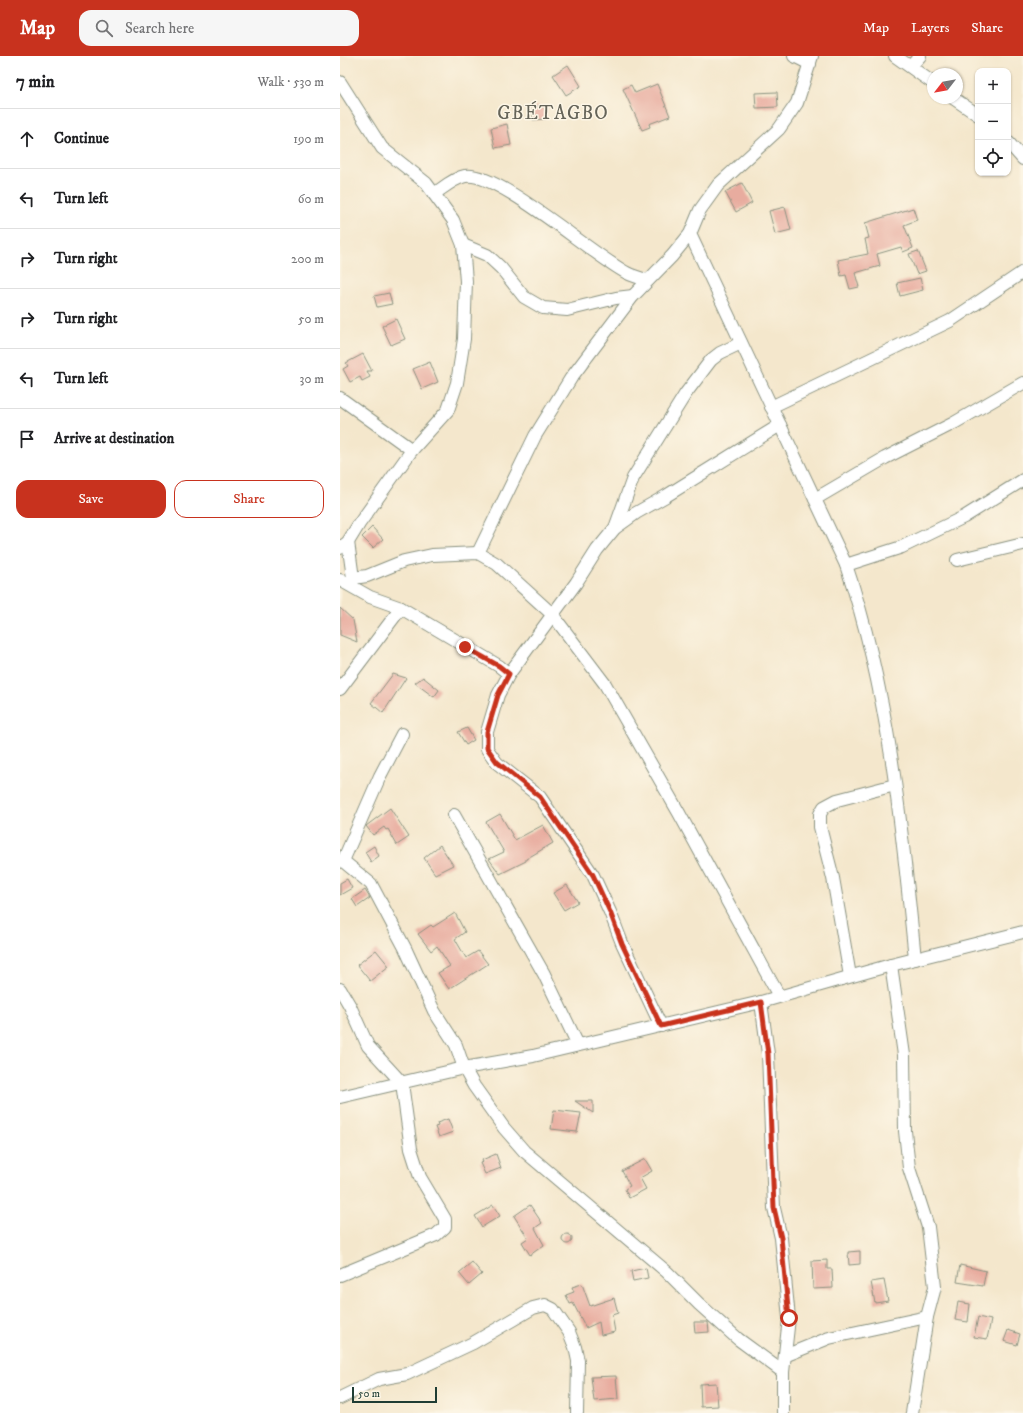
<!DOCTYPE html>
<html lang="en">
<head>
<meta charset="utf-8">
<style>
	body { margin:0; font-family:"IM FELL DW Pica",serif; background:#f6f6f6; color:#202124 }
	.controls { position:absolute; right:12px; top:12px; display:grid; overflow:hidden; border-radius:8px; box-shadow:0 1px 3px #0004 }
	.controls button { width:36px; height:36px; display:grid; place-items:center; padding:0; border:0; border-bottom:1px solid #e0e0e0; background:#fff; color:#202124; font:20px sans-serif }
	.compass { position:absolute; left:587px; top:12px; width:36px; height:36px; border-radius:50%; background:#fff; box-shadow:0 1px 3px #0004; rotate:239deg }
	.scale { position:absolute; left:12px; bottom:10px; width:85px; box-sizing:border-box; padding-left:4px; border:2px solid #1f3d34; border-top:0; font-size:11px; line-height:14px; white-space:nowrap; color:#1f3d34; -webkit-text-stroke:3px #fcf5e5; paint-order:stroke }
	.stop { position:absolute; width:12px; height:12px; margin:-9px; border:3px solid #c8321e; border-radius:50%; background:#fff }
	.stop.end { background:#c8321e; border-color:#fff; box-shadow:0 1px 4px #0008 }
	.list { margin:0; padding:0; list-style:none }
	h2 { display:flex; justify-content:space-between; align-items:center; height:52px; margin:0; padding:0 16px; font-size:17px }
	h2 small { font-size:13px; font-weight:400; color:#757577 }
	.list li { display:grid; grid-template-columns:26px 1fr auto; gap:12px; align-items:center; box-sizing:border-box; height:60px; padding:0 16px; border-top:1px solid #e0e0e0 }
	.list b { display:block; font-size:15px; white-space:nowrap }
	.list em { font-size:13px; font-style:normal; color:#757577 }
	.actions { display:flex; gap:8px; padding:12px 16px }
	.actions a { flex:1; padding:9px 0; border:1px solid #c8321e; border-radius:12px; text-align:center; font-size:14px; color:#c8321e }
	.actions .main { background:#c8321e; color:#fff }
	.icon { flex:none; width:22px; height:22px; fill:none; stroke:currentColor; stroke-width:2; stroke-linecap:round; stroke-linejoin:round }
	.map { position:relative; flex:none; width:683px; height:1357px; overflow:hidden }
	header { display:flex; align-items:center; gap:24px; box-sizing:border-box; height:56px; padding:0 20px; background:#c8321e; color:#fff }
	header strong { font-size:19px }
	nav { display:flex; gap:22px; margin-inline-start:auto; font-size:14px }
	.search { width:280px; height:36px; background:#f6f6f6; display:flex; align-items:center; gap:10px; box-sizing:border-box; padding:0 14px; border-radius:12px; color:#757577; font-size:15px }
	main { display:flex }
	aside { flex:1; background:#fff }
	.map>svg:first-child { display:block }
	.building { fill:#e8ac9f }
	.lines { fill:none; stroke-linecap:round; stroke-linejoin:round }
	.minor-casing { stroke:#8a9280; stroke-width:14 }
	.minor { stroke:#fff; stroke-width:12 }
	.route { stroke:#c8321e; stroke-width:5 }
	.labels { text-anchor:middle; stroke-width:3; stroke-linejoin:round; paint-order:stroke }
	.quarter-label { font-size:19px; letter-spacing:1px; fill:#656459; stroke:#fcf5e5 }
</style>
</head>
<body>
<header>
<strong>Map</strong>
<div class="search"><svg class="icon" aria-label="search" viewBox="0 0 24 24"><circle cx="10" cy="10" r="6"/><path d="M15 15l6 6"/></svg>Search here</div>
<nav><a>Map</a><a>Layers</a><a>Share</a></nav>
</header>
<main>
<aside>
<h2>7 min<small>Walk · 530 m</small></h2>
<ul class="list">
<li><svg class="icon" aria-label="ahead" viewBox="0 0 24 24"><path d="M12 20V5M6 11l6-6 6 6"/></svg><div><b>Continue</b></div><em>190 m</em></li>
<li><svg class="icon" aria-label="left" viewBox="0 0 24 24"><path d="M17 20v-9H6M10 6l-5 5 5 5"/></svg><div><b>Turn left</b></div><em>60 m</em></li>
<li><svg class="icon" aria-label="right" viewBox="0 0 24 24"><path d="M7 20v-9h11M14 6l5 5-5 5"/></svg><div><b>Turn right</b></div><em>200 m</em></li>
<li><svg class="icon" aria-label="right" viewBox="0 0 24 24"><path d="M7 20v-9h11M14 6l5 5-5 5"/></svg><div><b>Turn right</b></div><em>50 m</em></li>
<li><svg class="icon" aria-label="left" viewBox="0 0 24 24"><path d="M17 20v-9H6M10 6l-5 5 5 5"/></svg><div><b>Turn left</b></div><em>30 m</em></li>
<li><svg class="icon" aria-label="arrive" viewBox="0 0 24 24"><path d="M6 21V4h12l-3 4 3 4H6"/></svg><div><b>Arrive at destination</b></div></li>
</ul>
<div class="actions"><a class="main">Save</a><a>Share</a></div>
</aside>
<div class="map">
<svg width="683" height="1357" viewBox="0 0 683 1357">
	<rect width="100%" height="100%" fill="#fcf5e5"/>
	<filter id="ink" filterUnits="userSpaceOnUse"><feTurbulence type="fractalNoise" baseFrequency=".025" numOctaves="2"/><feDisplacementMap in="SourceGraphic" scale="8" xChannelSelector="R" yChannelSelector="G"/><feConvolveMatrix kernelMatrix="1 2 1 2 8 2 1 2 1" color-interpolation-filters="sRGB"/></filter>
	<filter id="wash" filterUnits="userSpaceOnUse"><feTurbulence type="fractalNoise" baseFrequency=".012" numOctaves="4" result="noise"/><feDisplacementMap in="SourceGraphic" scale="16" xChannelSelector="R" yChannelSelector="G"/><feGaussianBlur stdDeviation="0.9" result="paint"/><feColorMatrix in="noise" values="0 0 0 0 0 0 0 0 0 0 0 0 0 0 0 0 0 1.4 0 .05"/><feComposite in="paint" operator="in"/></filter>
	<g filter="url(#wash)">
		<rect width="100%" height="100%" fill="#f4e7cc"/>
		<g id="blocks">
			<g class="building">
				<polygon points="228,9 241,30 226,39 213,19"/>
				<polygon points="317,28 330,60 309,68 310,71 302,74 283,33 291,29 295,37"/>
				<polygon points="437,36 438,51 416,52 415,37"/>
				<polygon points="192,50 205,50 206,63 193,64"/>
				<polygon points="167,68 171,89 155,92 151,72"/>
				<polygon points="402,127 412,147 396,156 385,136"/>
				<polygon points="445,151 451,174 435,178 429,155"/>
				<polygon points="573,152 577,164 564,169 573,192 563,196 561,191 537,198 540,210 515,217 519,231 510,233 506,219 501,220 498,204 528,198 525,183 529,182 525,167"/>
				<polygon points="578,195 586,215 577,218 569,198"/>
				<polygon points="580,222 583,234 560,240 557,227"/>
				<polygon points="49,237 52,248 37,251 34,240"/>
				<polygon points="56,263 65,283 51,289 42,270"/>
				<polygon points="23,298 32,315 27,315 30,321 22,325 20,321 10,326 3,313 8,310 6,307"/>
				<polygon points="90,306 98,326 82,333 73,313"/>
				<polygon points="32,471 43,483 33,492 22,481"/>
				<polygon points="0,552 13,564 17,586 0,579"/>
				<polygon points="53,618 66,622 43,657 31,647"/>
				<polygon points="83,621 99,634 94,641 75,627"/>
				<polygon points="127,672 134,684 126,689 118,676"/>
				<polygon points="50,752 69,781 57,789 48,773 46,774 44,771 33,779 26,770"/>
				<polygon points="160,758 175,784 203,769 213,787 186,803 186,805 160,818 149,803 164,796 146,766"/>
				<polygon points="100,789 113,809 95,818 84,802"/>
				<polygon points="34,790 39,800 31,806 25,796"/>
				<polygon points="7,823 12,832 0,839 0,827"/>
				<polygon points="227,829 238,846 224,854 213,837"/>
				<polygon points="25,834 30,842 17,851 12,843"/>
				<polygon points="115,857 125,876 115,883 126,902 138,895 148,908 109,933 98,917 110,910 97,890 91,895 78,878 91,869 93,871"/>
				<polygon points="36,894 49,910 30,925 17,909"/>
				<polygon points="235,1045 253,1045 253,1057"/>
				<polygon points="214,1054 241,1057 237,1076 211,1073"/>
				<polygon points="108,1063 113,1076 99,1081 95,1071 98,1070 97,1067"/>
				<polygon points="156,1098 161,1112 145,1118 140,1107 143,1106 142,1104"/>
				<polygon points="305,1103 312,1115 300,1122 306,1133 289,1142 285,1133 290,1130 282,1115"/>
				<polygon points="153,1149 160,1160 142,1171 135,1160"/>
				<polygon points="190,1149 202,1167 195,1172 204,1189 190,1199 182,1186 188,1182 174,1160"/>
				<circle cx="227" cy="1183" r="5"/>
				<polygon points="520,1195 520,1208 509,1209 508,1196"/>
				<polygon points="487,1204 487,1213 492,1213 493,1232 473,1233 472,1205"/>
				<polygon points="132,1206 142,1218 129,1229 119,1217"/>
				<polygon points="620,1209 646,1215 643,1230 617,1226"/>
				<polygon points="306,1212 308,1222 293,1225 291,1215"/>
				<polygon points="544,1224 548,1245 535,1247 531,1226"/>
				<polygon points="242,1228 250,1250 274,1242 278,1257 272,1259 275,1276 261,1279 259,1266 246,1272 233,1247 230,1248 226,1239 234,1236 232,1231"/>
				<polygon points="618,1246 630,1248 628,1266 615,1264"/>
				<polygon points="638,1261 651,1264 647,1283 634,1281"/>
				<polygon points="354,1266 368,1266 369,1276 355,1277"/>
				<polygon points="668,1274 680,1278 677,1289 664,1285"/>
				<polygon points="276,1320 278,1343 254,1345 251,1321"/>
				<polygon points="376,1327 378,1350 361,1351 360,1328"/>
			</g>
		</g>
	</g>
	<g filter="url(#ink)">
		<use href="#blocks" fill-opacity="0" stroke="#8a9280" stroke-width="1"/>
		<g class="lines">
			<g class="minor-casing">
				<g id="minor">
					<polyline points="454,0 470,8"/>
					<polyline points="555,0 593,27"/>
					<polyline points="571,10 580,0"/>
					<polyline points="0,26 42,92 86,127 113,164 123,189 126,225 124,283 117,327 108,354 72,394"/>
					<polyline points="613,42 638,59"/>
					<polyline points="668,86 683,103"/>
					<path d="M94,138c9,-6 20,-16 31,-18 32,-6 127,79 162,97 6,3 13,5 20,7"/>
					<path d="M350,178l156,331c43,127 56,262 69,394"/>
					<polyline points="123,189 147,199 161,212 184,241 203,252 227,254 276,242 293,240"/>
					<polyline points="0,342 72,394 19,468 8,486 0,492"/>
					<polyline points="431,351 610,265 683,216"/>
					<polyline points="475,443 545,402 614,367 683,327"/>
					<polyline points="275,472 293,422 346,337 371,304 380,297 401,287"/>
					<polyline points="8,486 13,522 12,528"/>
					<polyline points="138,497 195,380 231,322 293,240 332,200 350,178 360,154 378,129 439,73 457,47 472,0"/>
					<polyline points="617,504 683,488"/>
					<polyline points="506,509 562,491 624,461 683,424"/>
					<polyline points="13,522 27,520 64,505 92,499 138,497 157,508 212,558 265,628 339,757 439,940"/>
					<polyline points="0,524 30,541 61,552 159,610 169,618 236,527 257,494 275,472 296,457 326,440 440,369"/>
					<polyline points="169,618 158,639 147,676 147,693 157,707 200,741 253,819 270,856 282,887 321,970"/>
					<polyline points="0,633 61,552"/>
					<polyline points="62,678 40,720 3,805 31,828 65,892 94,955 116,989 124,1012 134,1030 164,1072 184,1095 327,1216 359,1248 398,1283 443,1316"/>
					<polyline points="114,759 204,918 238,989"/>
					<polyline points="551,909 564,999 565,1075 569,1112 588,1171 595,1231 587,1261 572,1357"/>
					<polyline points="510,920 493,822 480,771 480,758 484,751 497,744 555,729"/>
					<polyline points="0,933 10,950 28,990 62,1027 71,1093 80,1121 105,1163 105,1171 96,1179 0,1219"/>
					<polyline points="421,946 428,998 434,1152 441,1182 449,1262 443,1316 443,1357"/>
					<polyline points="0,1041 124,1012 193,1000 421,946 551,909 683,876"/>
					<polyline points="447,1299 489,1282 587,1261"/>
					<polyline points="0,1342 39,1323 67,1318 133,1287 193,1252 205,1249 213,1253 229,1276 235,1291 238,1305 237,1357"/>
				</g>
			</g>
			<use href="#minor" class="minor"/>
		</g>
	</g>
	<g class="lines" filter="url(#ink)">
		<polyline class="route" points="125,591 159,610 169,618 158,639 147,676 147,692 157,706 200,741 253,819 270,856 282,888 321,970 421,946 428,998 434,1152 441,1182 449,1262"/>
	</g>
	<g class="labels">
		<g class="quarter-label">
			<text x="213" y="63">GBÉTAGBO</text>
		</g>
	</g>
</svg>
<div class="controls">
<button>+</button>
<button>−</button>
<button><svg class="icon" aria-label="locate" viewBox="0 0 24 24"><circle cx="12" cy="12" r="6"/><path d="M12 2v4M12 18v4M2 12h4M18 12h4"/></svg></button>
</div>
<svg class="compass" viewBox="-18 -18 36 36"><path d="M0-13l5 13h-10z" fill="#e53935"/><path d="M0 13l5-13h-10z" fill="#757577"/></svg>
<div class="scale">50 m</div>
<div class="stop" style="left:449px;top:1262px"></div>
<div class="stop end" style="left:125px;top:591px"></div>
</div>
</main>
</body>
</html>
